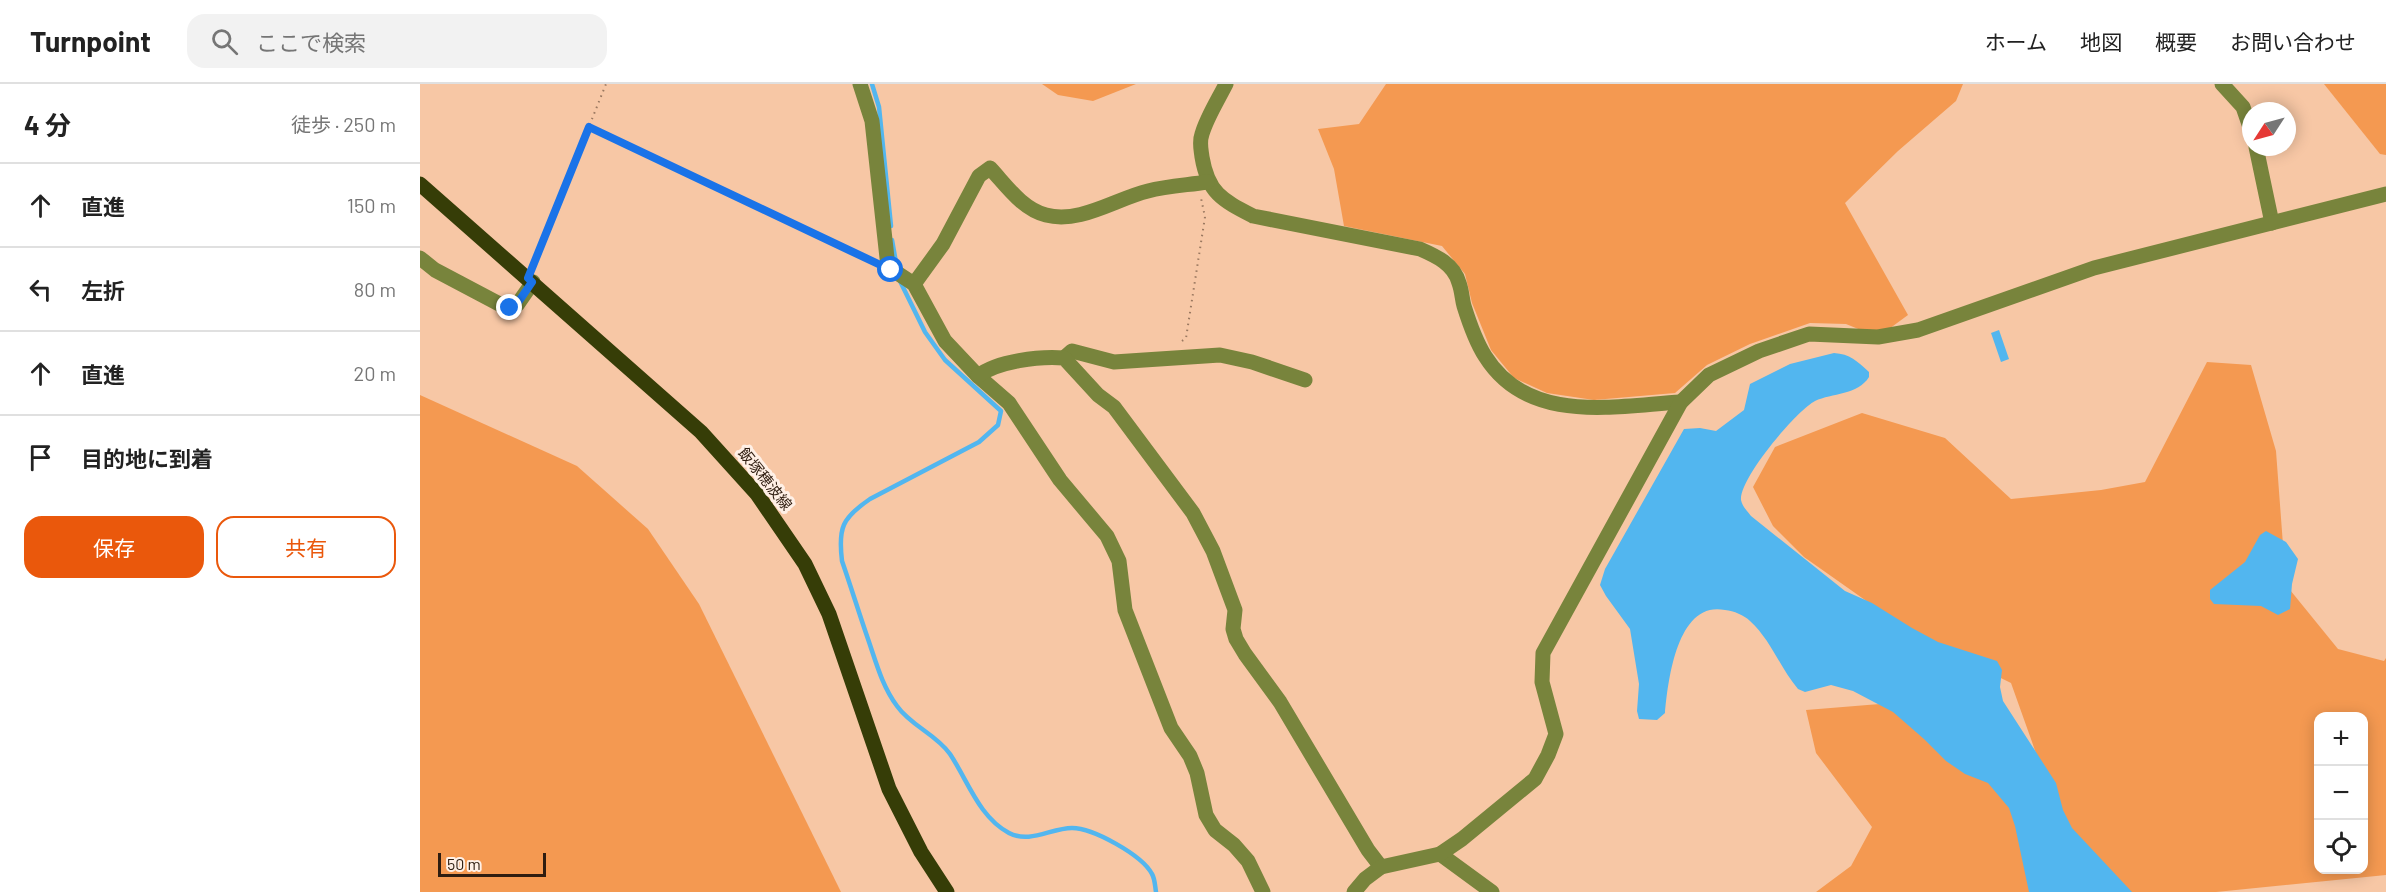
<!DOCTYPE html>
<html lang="ja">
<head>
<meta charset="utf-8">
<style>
	body { margin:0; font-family:Barlow,"Noto Sans JP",sans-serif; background:#f2f2f2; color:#222 }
	.controls { position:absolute; right:18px; bottom:18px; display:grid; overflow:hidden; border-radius:12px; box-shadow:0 3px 15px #0003 }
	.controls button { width:54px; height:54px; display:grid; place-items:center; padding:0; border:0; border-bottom:2px solid #e0e0e0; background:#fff; color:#222; font:30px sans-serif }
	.compass { position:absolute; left:1822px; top:18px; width:54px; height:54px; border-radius:50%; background:#fff; box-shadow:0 3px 15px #0003; rotate:234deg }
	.scale { position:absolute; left:18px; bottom:15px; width:108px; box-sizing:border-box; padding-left:6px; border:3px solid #2f1d10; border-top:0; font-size:16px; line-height:21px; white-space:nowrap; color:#2f1d10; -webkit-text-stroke:4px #fff0e6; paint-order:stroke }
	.stop { position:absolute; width:18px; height:18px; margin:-14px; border:4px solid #1a73e8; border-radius:50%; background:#fff }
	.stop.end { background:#1a73e8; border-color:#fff; box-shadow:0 2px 6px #0008 }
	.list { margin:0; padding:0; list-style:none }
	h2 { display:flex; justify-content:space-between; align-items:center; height:78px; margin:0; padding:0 24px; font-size:26px }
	h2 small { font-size:20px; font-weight:400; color:#767676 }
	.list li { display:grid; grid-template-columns:39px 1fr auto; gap:18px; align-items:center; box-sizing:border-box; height:84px; padding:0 24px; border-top:2px solid #e0e0e0 }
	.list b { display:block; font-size:22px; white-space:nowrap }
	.list em { font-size:20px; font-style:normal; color:#767676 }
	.actions { display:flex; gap:12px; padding:18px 24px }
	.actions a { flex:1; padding:14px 0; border:2px solid #ea580c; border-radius:18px; text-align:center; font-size:21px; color:#ea580c }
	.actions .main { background:#ea580c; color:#fff }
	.icon { flex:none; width:33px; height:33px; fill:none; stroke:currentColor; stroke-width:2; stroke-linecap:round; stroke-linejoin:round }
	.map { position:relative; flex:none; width:1966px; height:808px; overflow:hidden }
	header { display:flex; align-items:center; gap:36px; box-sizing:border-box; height:84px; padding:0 30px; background:#fff; border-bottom:2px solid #e0e0e0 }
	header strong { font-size:28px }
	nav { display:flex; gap:33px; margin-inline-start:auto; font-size:21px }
	.search { width:420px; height:54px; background:#f2f2f2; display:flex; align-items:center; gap:15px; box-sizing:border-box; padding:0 21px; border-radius:18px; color:#767676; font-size:22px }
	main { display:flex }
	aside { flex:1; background:#fff }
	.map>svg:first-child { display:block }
	.green { fill:#f49951; fill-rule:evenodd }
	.water { fill:#52b6ef }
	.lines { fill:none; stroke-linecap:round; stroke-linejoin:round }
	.stream { stroke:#52b6ef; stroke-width:4.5 }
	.path { stroke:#9a7860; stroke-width:2; stroke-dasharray:1.5 4.5; stroke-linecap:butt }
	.minor { stroke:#78843c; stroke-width:15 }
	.major { stroke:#363d07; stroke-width:15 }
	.route { stroke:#1a73e8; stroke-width:8 }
	.labels { text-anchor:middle; stroke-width:6; stroke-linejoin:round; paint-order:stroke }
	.street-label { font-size:15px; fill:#2f1d10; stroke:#fff0e6 }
</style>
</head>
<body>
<header>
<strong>Turnpoint</strong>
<div class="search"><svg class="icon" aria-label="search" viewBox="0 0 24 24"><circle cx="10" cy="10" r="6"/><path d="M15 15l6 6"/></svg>ここで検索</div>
<nav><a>ホーム</a><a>地図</a><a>概要</a><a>お問い合わせ</a></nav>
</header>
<main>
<aside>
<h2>4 分<small>徒歩 · 250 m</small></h2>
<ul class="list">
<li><svg class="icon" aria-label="ahead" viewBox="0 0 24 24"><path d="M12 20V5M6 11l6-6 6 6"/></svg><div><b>直進</b></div><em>150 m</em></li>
<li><svg class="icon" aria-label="left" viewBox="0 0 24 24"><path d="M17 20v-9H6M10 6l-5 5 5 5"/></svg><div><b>左折</b></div><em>80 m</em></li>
<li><svg class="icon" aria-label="ahead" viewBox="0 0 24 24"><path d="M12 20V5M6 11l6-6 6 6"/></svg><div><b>直進</b></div><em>20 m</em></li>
<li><svg class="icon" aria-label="arrive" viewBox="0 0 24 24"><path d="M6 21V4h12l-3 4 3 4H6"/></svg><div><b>目的地に到着</b></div></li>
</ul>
<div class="actions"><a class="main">保存</a><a>共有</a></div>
</aside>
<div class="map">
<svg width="1966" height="808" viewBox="0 0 1966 808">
	<rect width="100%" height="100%" fill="#f7c7a5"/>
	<g class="green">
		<polygon points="622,0 716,0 673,17 638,11"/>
		<polygon points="966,0 1543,0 1536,17 1478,67 1425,119 1488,231 1458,253 1426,240 1390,239 1330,260 1287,281 1255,309 1174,316 1127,309 1094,294 1071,266 1052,219 1045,190 1022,162 924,142 914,85 898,45 939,40"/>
		<polygon points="1904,0 1966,0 1966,71 1960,70"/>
		<path d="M1787,278l44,3 25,86 10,134 52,64 46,12 2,-3v217l-170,17h-400l35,-26 21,-39 -56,-74 -10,-43 86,-7 166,112 -47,-132 -92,-45 -115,-81 -31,-31 -20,-39 22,-40 87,-34 83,25 66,61 90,-9 44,-8zM1898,632h46v154h-46z"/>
		<polygon points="0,311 157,382 228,445 279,520 421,808 0,808"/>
	</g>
	<g class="water">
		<polygon points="1579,246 1589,275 1581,278 1571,249"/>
		<path d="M1414,269c16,1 23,8 35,19v5c-11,18 -37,16 -54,24 -19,10 -76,78 -74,99 1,6 7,12 10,16l94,75 27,12 40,25 26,14 59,19 5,9 -2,17 3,14 53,82 7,27 9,18 60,64h-103l-14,-66 -6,-18 -21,-25 -23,-9 -19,-13 -22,-22 -31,-27 -40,-21 -22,-6 -26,7 -7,-3c-18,-21 -27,-49 -48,-68 -6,-6 -16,-10 -25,-11 -48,-10 -57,71 -60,103l-8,7 -18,-1 -2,-8 2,-27 -9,-55 -24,-33 -6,-11 5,-16 79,-140 16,-1 16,3 28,-21 6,-26 40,-20z"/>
		<polygon points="1846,447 1866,458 1878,475 1872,500 1870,525 1858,531 1841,522 1794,520 1790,515 1790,506 1825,478 1840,451"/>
	</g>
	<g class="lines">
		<g class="stream">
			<polyline points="452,0 459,23 471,142"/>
			<polyline points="472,156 477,184"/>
			<path d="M479,195l26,53 20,28 56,51 -3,14 -19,17 -109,57c-28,19 -32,29 -28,62 9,26 17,52 26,78 8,23 14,47 29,67 14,20 39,28 53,48 18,27 29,63 59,79 21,11 42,-5 63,-5 21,0 70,27 80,46 3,5 3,12 4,18"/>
		</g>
		<g class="path">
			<polyline points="169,43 452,176"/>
			<polyline points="114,180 186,0"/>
			<polyline points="762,257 766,254 785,133 781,114"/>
		</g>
		<g class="minor">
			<polyline points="440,0 452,37 468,183 494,200 525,257 558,292 589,319 640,396 687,452 699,477 705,526 751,644 770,672 777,689 786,731 795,746 814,761 828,777 843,808"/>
			<path d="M806,0c-8,16 -19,33 -24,50 -3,8 -1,15 0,23 6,36 20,43 51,59l167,33c16,7 34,15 39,34 3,8 3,16 5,23 5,16 12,36 21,50 43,69 128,50 196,46"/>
			<polyline points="1802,0 1823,23 1831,46"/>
			<polyline points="1836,63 1852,139"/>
			<polyline points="0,174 15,186 85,223 97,221 113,198"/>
			<path d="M494,200l29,-40 36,-68 11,-8c16,17 32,41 56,47 34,9 69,-16 102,-24 19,-5 40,-6 59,-9"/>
			<polyline points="644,274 652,267 694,278 800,271 832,278 885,296"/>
			<path d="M558,292c19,-15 62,-20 86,-18l34,37 16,12 79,106 20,38 22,59 -2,19 3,10 9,15 35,48 88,148 13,17"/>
			<polyline points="1020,770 1072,808"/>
			<polyline points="934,808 945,795 961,783 1020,770 1042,755 1115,695 1128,671 1136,650 1122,598 1123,569 1261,318 1289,291 1339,267 1389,250 1458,253 1498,246 1674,184 1966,110"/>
		</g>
		<polyline class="major" points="0,100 281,348 337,410 385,480 409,530 469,705 501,768 527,808"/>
	</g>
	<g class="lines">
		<polyline class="route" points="90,224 97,220 112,198 108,194 169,43 471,186"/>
	</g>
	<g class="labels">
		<g class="street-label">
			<text transform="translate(345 395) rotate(51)" y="5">飯塚穂波線</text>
		</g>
	</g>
</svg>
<div class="controls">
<button>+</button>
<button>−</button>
<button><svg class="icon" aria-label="locate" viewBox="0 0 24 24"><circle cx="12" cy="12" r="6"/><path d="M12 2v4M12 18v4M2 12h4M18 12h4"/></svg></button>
</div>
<svg class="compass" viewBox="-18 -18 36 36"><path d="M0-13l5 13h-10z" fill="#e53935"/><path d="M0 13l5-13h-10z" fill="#767676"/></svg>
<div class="scale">50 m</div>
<div class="stop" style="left:471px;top:186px"></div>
<div class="stop end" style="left:90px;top:224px"></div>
</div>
</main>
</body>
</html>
